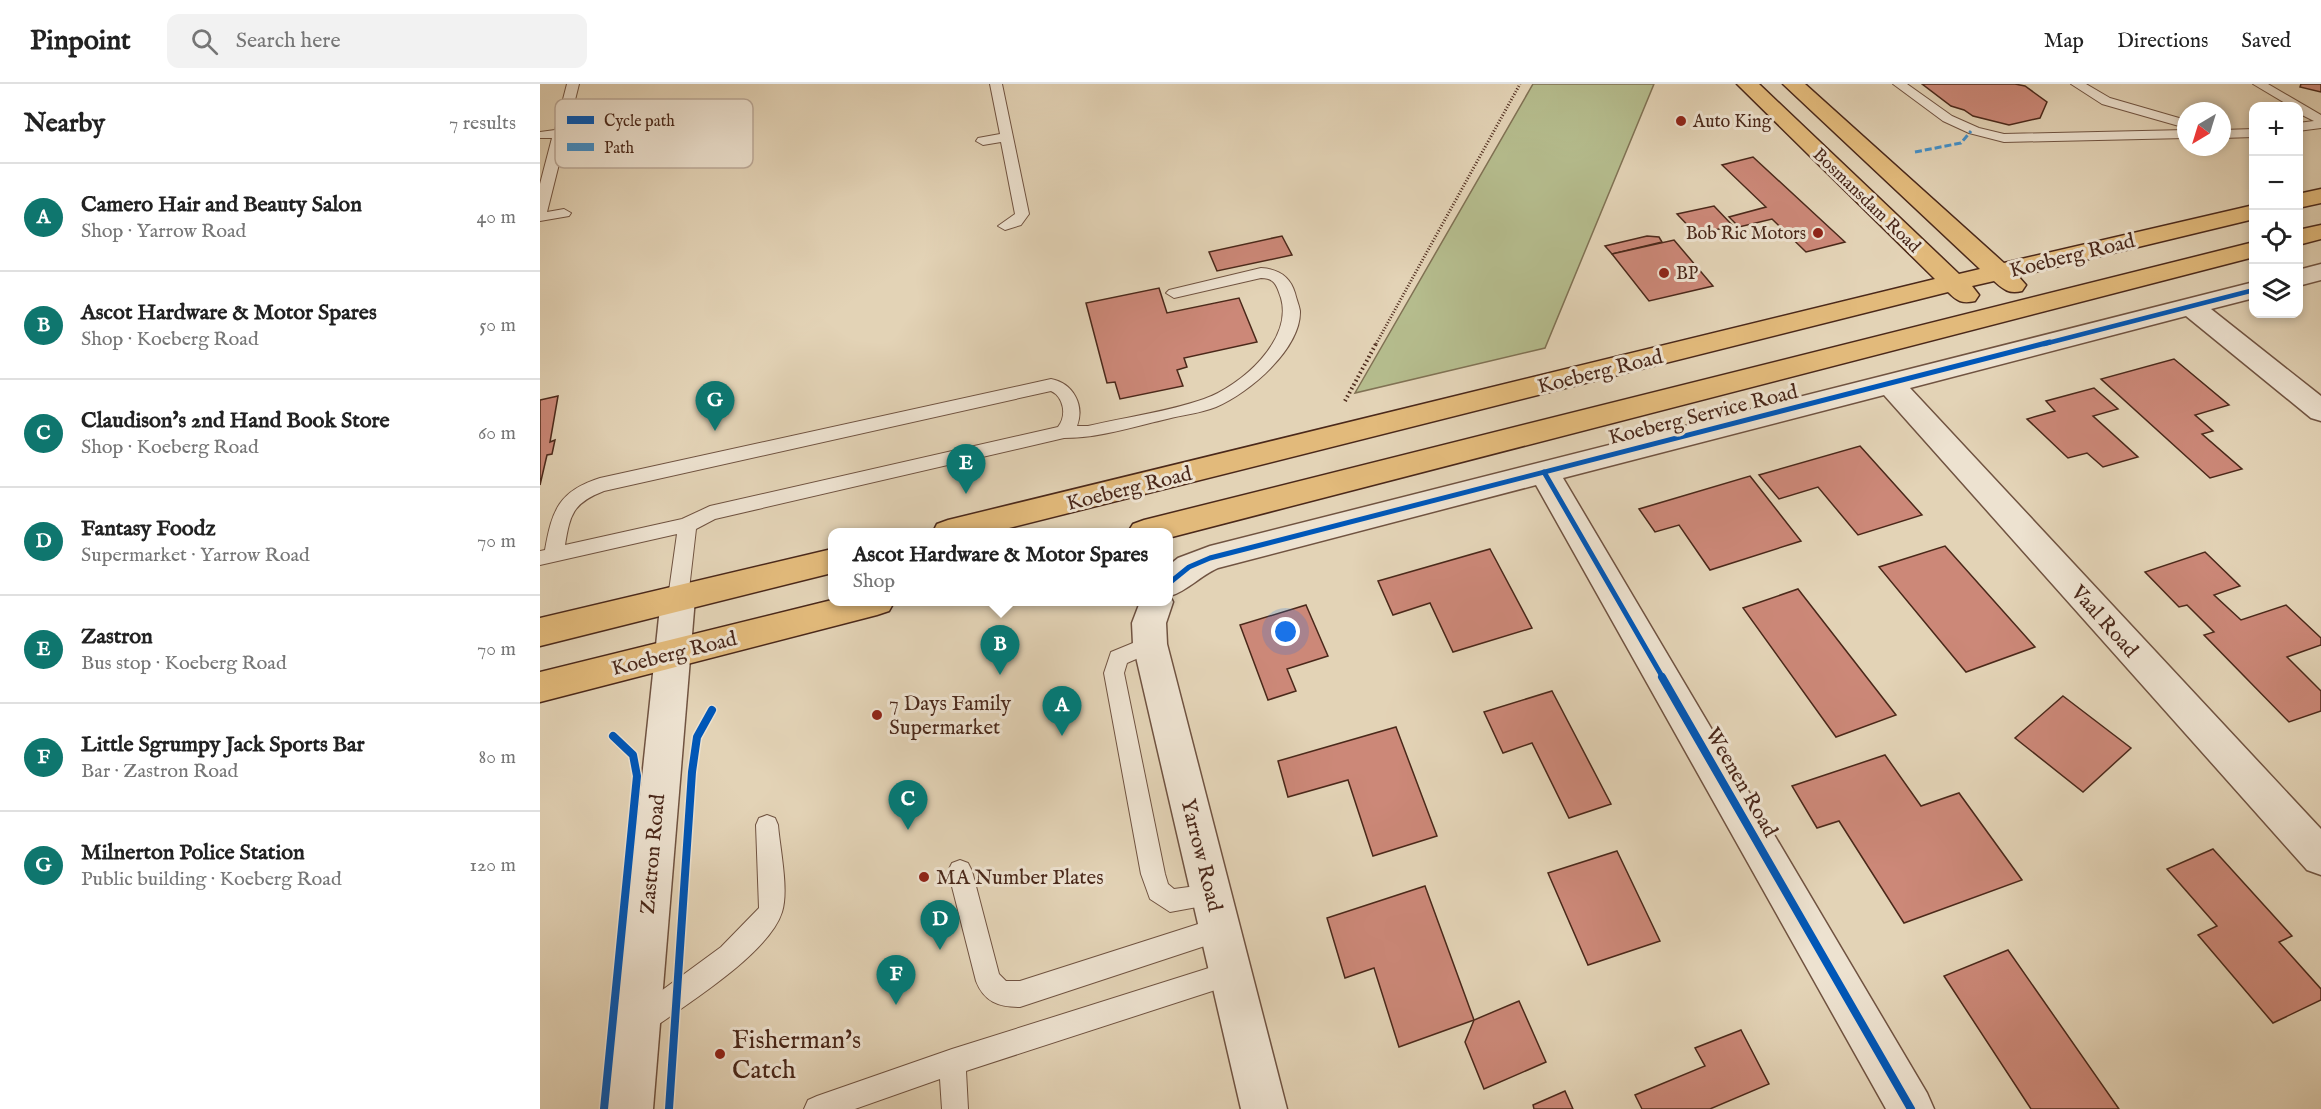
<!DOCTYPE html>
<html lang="en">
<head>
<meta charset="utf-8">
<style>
	body { margin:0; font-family:"IM FELL English",serif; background:#f2f2f2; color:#222 }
	.controls { position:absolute; right:18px; top:18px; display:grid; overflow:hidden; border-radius:12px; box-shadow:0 3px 9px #0003 }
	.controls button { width:54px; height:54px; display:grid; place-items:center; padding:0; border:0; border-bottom:2px solid #e0e0e0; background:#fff; color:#222; font:30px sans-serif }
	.compass { position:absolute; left:1637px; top:18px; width:54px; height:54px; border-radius:50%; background:#fff; box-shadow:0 3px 9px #0003; rotate:218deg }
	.you { position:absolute; left:746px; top:548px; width:21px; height:21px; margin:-15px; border:4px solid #fff; border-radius:50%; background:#1a73e8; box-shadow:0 0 0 9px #1a73e833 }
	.badge { display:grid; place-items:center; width:39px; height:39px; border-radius:50%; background:#0f766e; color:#fff; font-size:20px; font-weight:700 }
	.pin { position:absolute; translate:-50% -50px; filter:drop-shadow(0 2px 3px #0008) }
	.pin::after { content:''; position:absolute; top:32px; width:21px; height:18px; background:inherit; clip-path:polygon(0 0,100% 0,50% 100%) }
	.popup { position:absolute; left:288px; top:444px; width:345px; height:78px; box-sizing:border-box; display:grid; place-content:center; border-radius:12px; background:#fff; filter:drop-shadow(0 2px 4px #0005); font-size:20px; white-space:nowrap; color:#767676 }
	.popup b { font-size:22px; color:#222 }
	.popup::after { content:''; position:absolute; left:50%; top:100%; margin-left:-12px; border:12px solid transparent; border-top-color:#fff }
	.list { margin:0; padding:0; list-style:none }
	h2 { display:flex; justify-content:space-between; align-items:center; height:78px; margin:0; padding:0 24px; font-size:26px }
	h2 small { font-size:20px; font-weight:400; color:#767676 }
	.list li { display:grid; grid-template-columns:39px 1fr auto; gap:18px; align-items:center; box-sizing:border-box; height:108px; padding:0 24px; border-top:2px solid #e0e0e0 }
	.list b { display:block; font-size:22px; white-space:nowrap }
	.list p { margin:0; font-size:20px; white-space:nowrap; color:#767676 }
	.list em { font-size:20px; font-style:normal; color:#767676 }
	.icon { flex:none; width:33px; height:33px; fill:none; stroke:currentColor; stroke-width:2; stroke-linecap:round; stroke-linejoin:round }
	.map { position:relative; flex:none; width:1781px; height:1025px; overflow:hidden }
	header { display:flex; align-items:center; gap:36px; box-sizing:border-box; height:84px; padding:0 30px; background:#fff; border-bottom:2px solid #e0e0e0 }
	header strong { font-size:28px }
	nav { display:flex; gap:33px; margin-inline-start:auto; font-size:21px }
	.search { width:420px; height:54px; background:#f2f2f2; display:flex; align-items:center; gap:15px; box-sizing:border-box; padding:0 21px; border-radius:12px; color:#767676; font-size:22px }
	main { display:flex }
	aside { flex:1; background:#fff }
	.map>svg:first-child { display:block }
	.green { fill:#b5bc8d; stroke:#807254; stroke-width:1.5 }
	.building { fill:#cc8878; stroke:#4a281a; stroke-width:1.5 }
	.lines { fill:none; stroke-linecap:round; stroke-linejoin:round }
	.service-casing { stroke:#705341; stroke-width:2 }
	.minor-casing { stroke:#705341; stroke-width:3 }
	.tertiary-casing { stroke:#705341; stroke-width:3 }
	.primary-casing { stroke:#4a281a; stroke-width:3 }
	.path-far1 { stroke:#4a281a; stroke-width:3; stroke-dasharray:1 2; stroke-linecap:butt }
	.path { stroke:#4a281a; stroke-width:4; stroke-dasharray:1.5 3; stroke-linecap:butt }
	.service { fill:#ede2d0; fill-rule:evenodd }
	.minor { fill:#ede2d0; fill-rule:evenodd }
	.tertiary { fill:#ede2d0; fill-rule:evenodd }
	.primary { fill:#e2ba7b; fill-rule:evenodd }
	.quiet { stroke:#418fc9; stroke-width:3; stroke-dasharray:7 3; stroke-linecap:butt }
	.cycleway-far2-casing { stroke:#ede2d0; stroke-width:8 }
	.cycleway-far1-casing { stroke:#ede2d0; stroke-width:9 }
	.cycleway-casing { stroke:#ede2d0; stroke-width:11 }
	.cycleway-far2 { stroke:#0057b8; stroke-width:4.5 }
	.cycleway-far1 { stroke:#0057b8; stroke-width:5 }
	.cycleway { stroke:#0057b8; stroke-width:8 }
	.poi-dot { fill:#8f2418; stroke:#ede2d0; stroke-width:2 }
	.labels { text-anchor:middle; stroke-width:6; stroke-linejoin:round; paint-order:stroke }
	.far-poi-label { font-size:18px; fill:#4a281a; stroke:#ede2d0; text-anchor:start }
	.far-street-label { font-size:18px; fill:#4a281a; stroke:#ede2d0 }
	.street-label { font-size:21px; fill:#4a281a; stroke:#ede2d0 }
	.poi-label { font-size:21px; fill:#4a281a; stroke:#ede2d0; text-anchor:start }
	.near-poi-label { font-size:26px; fill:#4a281a; stroke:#ede2d0; text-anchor:start }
	.key { fill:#ede2d0; stroke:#bcaa99; stroke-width:1.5 }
	.key-label { font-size:16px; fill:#4a281a }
</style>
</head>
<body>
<header>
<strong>Pinpoint</strong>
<div class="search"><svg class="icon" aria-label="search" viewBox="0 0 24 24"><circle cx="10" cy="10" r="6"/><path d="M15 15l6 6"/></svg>Search here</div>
<nav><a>Map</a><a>Directions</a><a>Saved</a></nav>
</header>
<main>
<aside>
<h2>Nearby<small>7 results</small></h2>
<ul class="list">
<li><span class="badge">A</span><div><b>Camero Hair and Beauty Salon</b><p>Shop · Yarrow Road</p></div><em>40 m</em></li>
<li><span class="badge">B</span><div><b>Ascot Hardware &amp; Motor Spares</b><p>Shop · Koeberg Road</p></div><em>50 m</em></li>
<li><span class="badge">C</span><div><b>Claudison's 2nd Hand Book Store</b><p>Shop · Koeberg Road</p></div><em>60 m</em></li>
<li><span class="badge">D</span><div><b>Fantasy Foodz</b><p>Supermarket · Yarrow Road</p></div><em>70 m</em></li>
<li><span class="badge">E</span><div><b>Zastron</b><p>Bus stop · Koeberg Road</p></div><em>70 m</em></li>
<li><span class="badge">F</span><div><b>Little Sgrumpy Jack Sports Bar</b><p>Bar · Zastron Road</p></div><em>80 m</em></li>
<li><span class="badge">G</span><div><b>Milnerton Police Station</b><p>Public building · Koeberg Road</p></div><em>120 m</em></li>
</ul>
</aside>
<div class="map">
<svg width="1781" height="1025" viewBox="0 0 1781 1025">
	<rect width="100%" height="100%" fill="#e3d3b6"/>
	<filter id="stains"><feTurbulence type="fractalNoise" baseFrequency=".00333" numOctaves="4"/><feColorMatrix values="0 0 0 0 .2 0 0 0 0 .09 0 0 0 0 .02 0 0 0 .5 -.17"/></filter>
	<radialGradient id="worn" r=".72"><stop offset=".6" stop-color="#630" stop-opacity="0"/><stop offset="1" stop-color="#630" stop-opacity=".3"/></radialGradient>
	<polygon class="green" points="993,0 1114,0 1005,264 815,309"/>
	<g class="building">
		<polygon points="1382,0 1475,0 1485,2 1507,18 1500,34 1469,41 1433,32 1424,26 1411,22"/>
		<polygon points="1761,0 1781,0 1781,8 1760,3"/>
		<polygon points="1213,73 1305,158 1266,168 1232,135 1199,143 1189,133 1226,123 1182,81"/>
		<polygon points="1174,122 1193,142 1156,150 1137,130"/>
		<polygon points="742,152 752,171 677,187 669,168"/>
		<polygon points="1107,152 1119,153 1122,158 1072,170 1065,162"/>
		<polygon points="1134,156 1173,202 1109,217 1072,170"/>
		<polygon points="619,204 627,229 699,214 717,258 644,274 647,283 637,286 643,302 580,315 575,298 567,299 546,219"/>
		<polygon points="1634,275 1689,321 1655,331 1673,347 1662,350 1702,385 1670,394 1561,295"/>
		<polygon points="1554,304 1578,325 1553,332 1598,373 1563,383 1547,369 1528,374 1487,335 1515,327 1506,317"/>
		<polygon points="18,312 10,358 15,356 12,370 7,371 0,401 0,316"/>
		<polygon points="1320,362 1382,431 1318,451 1278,403 1239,415 1219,391"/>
		<polygon points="1210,392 1261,457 1170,486 1139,441 1115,448 1099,425"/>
		<polygon points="1405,462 1495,563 1426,588 1339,483"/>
		<polygon points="950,465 992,544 913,568 890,519 853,531 838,497"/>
		<polygon points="1665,468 1700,502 1674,511 1701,536 1746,521 1781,554 1781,561 1747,573 1781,607 1781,627 1749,638 1664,551 1674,548 1647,521 1639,523 1605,488"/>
		<polygon points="1258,505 1356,631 1296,653 1203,524"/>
		<polygon points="766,521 788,572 747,585 756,607 728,616 700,541"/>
		<polygon points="1012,607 1071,720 1029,734 992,659 963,669 944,628"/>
		<polygon points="1523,612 1591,664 1543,708 1475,654"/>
		<polygon points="856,643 897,752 833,772 808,696 748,713 738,677"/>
		<polygon points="1345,671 1381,722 1419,709 1482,796 1364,839 1299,737 1277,744 1252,702"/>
		<polygon points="1673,765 1752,852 1739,858 1781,905 1781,916 1733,939 1658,851 1677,842 1627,785"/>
		<polygon points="1077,767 1120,857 1048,881 1008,789"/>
		<polygon points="885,802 934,936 859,963 834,884 805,894 787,834"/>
		<polygon points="1468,866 1579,1025 1491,1025 1404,892"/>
		<polygon points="979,917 1006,978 944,1005 925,958 934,936"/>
		<polygon points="1201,946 1229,1000 1170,1025 1102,1025 1095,1011 1165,982 1155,964"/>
		<polygon points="1025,1007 1033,1025 994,1025 993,1021"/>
	</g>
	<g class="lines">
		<g class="service-casing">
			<g id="service">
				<polygon points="27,0 39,0 28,44 45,41 52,45 50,48 26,52 7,128 24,125 31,129 29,132 0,137 0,100 12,54 0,54 0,48 15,46"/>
				<polygon points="450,0 462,0 489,130 481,141 465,146 458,142 475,130 461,58 443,61 436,57 438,54 460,50"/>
				<polygon points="1353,0 1367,0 1412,32 1439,44 1464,50 1646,46 1646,54 1464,58 1429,49 1403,37"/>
				<polygon points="1531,0 1546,0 1570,14 1646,36 1646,44 1562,20"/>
				<polygon points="1713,0 1728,0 1781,31 1781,44 1758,47 1758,39 1774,37 1758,29 1758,22 1750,22"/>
				<polygon points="1714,45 1714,53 1682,54 1682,46"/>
				<path d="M721,184c17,1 29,8 34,25 1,5 4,12 5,18 1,38 -51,82 -84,96 -15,6 -33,8 -49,12 -34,8 -68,19 -103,19l-349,81 -19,10 -8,69 -3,5 -7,3 -7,-3 -3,-5 9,-64 -137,31v-14l5,-1c7,-40 14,-59 55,-72l451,-99c22,4 34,26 26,47h11c38,-9 79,-14 116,-27 37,-13 89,-59 77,-101 -4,-12 -6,-20 -20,-20l-87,20 -8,-5 3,-3zM511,307c13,6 16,25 7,36l-348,79 -28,13 -117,26c5,-31 8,-42 39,-54z"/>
				<polygon points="610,552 617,554 620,560 617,566 587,579 584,589 625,790 628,800 634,805 671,800 679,803 683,811 679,819 630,828 610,815 601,790 564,589 571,568"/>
				<path d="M227,731l8,3 3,7c2,24 11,65 4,87 -13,42 -98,94 -133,119l-9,4 -9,-4 -4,-9 4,-9 90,-66 38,-39 -3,-83 3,-7z"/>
				<path d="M420,776l8,3 4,8 27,103 7,7h14l200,-64 9,4 3,8 -3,8 -9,4 -200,66c-21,0 -36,-5 -44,-26l-28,-110 4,-8z"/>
				<polygon points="691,877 700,880 703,889 700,898 426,987 428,1025 402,1025 400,995 315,1025 264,1025 268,1016 277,1012 412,965"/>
			</g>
		</g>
		<g class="minor-casing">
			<g id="minor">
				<polygon points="1781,180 1781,196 1758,202 1758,186"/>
				<path d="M1714,198v16l-43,11 110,87v25l-10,-3 -125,-102 -276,72 411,441v46l-14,-5 -423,-475 -321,83 364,615 7,16h-48l-350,-624 -318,83c-18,8 -31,23 -48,28l3,6 -7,21 1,21 120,465h-46l-108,-465 -1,-21 8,-21h28v-36l10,-8 32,-12z"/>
			</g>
		</g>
		<g class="tertiary-casing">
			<polygon id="tertiary" points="138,501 150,505 155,514 113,1025 67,1025 121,514 126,505"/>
		</g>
		<g class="primary-casing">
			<g id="primary">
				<path d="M1197,0h22l200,190 21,-5 -197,-185h22l199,179 250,-58v14l-236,57 8,9 -4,6c-13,3 -18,-1 -28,-10l-22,5 7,9 -4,6c-13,3 -18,0 -27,-9l-955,240h-60l4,-8 11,-4 987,-241z"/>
				<polygon points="1781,105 1781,119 1758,124 1758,110"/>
				<polygon points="1781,141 1781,155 1758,161 1758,146"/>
				<polygon points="1714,158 1714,173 628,454 628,448 588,448 593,440 604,436"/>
				<polygon points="292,465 292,489 0,562 0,534"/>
				<polygon points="292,516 354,518 349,527 337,531 0,618 0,588"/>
			</g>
		</g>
		<polyline class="path-far1" points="836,260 980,0"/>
		<polyline class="path" points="805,317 837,258"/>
		<use href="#service" class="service"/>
		<use href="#minor" class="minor"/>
		<use href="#tertiary" class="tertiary"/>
		<use href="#primary" class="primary"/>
		<polyline class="quiet" points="1375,68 1421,59 1431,47"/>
		<g class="cycleway-far2-casing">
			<polyline id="cycleway-far2" points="1504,260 1714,206"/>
		</g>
		<g class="cycleway-far1-casing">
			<g id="cycleway-far1">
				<polyline points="1004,388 1123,594"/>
				<polyline points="628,500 649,483 670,474 1510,258"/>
			</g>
		</g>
		<g class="cycleway-casing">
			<g id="cycleway">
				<polyline points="1122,593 1371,1025"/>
				<polyline points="64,1025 97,692 93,671 73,652"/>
				<polyline points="129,1025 152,688 157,653 172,626"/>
			</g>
		</g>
		<use href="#cycleway-far2" class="cycleway-far2"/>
		<use href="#cycleway-far1" class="cycleway-far1"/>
		<use href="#cycleway" class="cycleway"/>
	</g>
	<g class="poi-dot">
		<circle cx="1141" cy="37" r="6"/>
		<circle cx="1278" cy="149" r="6"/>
		<circle cx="1124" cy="189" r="6"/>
		<circle cx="337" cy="631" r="6"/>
		<circle cx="384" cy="793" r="6"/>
		<circle cx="180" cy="970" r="6"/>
	</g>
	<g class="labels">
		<g class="far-poi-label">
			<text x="1153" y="43">Auto King</text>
			<text x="1266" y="155" text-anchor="end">Bob Ric Motors</text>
			<text x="1136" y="195">BP</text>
		</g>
		<g class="far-street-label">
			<text transform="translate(1327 116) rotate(44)" y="6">Bosmansdam Road</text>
		</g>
		<g class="street-label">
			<text transform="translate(1532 171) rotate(-14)" y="7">Koeberg Road</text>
			<text transform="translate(1060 287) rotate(-14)" y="7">Koeberg Road</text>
			<text transform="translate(1163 330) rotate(-14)" y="7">Koeberg Service Road</text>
			<text transform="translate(589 404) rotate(-14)" y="7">Koeberg Road</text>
			<text transform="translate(1565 537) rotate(48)" y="7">Vaal Road</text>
			<text transform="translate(134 569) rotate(-14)" y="7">Koeberg Road</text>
			<text transform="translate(1202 698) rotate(60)" y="7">Weenen Road</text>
			<text transform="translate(112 770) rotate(-85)" y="7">Zastron Road</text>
			<text transform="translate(662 771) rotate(76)" y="7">Yarrow Road</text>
		</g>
		<g class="poi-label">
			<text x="349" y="626">7 Days Family<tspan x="349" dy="24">Supermarket</tspan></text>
			<text x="396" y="800">MA Number Plates</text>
		</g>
		<g class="near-poi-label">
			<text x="192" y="964">Fisherman's<tspan x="192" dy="30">Catch</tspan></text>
		</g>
	</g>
	<rect x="15" y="15" width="198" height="69" rx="9" class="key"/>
	<rect x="27" y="32" width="27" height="8" fill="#0057b8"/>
	<rect x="27" y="59" width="27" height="8" fill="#418fc9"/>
	<g class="key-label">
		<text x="64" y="42">Cycle path</text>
		<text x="64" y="69">Path</text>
	</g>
	<rect width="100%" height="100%" filter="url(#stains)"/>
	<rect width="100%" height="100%" fill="url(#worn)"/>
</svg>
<div class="controls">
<button>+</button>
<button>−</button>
<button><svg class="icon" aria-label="locate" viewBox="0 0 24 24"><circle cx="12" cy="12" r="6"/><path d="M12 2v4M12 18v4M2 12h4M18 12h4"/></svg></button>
<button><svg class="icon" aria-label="layers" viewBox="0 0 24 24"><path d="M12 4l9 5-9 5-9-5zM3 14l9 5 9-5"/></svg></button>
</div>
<svg class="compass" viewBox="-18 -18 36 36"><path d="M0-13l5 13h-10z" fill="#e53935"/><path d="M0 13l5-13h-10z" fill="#767676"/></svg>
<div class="you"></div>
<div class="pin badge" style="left:522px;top:652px">A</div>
<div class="pin badge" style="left:460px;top:591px">B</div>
<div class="popup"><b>Ascot Hardware &amp; Motor Spares</b>Shop</div>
<div class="pin badge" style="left:368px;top:746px">C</div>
<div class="pin badge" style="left:400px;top:866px">D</div>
<div class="pin badge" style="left:426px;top:410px">E</div>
<div class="pin badge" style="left:356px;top:921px">F</div>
<div class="pin badge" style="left:175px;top:347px">G</div>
</div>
</main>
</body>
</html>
